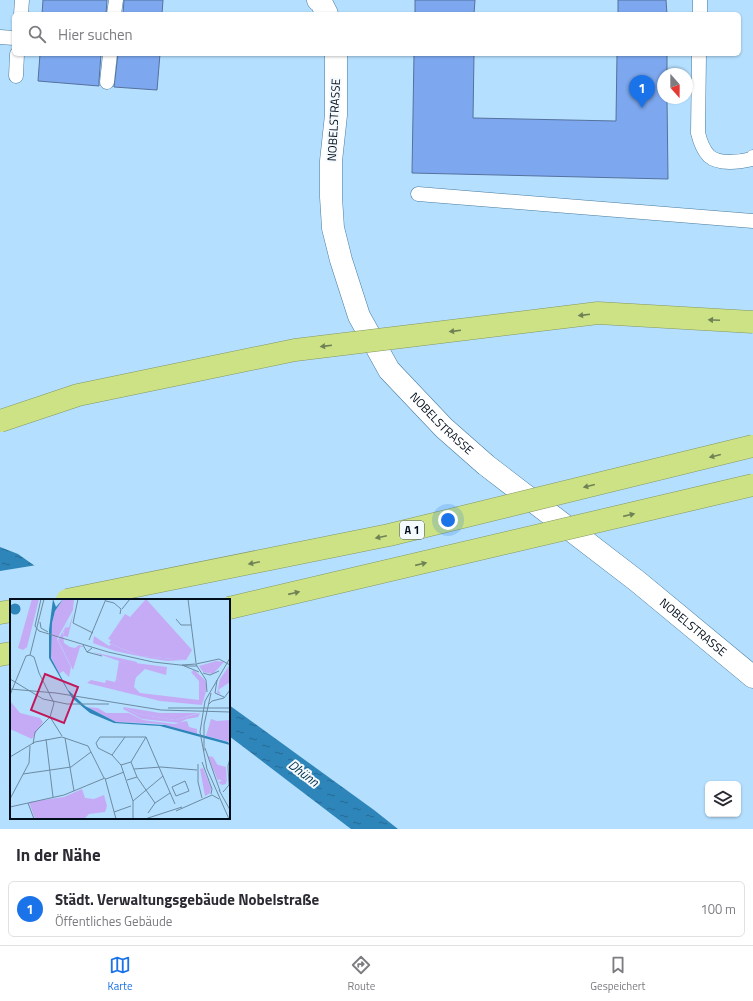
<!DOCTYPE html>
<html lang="de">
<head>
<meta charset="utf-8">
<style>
	body { margin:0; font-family:"Titillium Web",sans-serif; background:#f2f2f3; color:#2b2b33 }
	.controls { position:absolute; right:12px; bottom:12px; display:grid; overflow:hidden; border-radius:6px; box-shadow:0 1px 3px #0004 }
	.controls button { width:36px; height:36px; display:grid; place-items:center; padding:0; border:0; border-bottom:1px solid #e1e1e2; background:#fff; color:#2b2b33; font:20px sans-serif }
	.compass { position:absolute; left:657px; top:68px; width:36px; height:36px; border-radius:50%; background:#fff; box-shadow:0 1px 3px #0004; rotate:159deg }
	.you { position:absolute; left:448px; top:520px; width:14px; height:14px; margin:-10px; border:3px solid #fff; border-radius:50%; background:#1a73e8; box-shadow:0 0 0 6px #1a73e833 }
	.badge { display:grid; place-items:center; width:26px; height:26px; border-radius:50%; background:#1a73e8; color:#fff; font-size:13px; font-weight:700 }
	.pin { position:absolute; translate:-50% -33px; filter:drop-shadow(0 1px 2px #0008) }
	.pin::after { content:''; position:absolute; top:21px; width:14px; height:12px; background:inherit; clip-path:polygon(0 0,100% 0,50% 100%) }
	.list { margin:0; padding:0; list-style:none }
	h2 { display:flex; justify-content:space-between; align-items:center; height:52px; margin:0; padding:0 16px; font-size:17px }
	h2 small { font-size:13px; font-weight:400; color:#7c7c81 }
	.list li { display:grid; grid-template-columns:26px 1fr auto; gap:12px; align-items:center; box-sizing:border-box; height:56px; margin:0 8px 8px; padding:0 8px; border:1px solid #e1e1e2; border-radius:6px }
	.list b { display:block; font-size:15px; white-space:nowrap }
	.list p { margin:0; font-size:13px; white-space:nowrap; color:#7c7c81 }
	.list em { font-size:13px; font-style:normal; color:#7c7c81 }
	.icon { flex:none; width:22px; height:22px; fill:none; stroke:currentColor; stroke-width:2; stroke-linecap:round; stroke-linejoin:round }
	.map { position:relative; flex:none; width:753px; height:829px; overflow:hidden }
	.search { position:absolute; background:#fff; box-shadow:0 1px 3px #0004; left:12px; right:12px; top:12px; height:44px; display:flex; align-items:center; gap:10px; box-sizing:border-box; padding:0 14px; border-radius:6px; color:#7c7c81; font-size:15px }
	.sheet { height:116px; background:#fff }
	nav { display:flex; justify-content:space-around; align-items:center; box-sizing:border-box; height:56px; border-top:1px solid #e1e1e2; background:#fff; font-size:11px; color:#7c7c81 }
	nav a { display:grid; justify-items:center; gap:2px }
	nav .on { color:#1a73e8 }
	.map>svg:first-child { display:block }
	.water { fill:url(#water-ripples) }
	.pier { fill:#b4dffe }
	.building { fill:#7da8ef; stroke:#55719e }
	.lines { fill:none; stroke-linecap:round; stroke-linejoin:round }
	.lane-casing { stroke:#477b9f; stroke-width:15 }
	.street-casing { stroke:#477b9f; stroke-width:23 }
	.highway-casing { stroke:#859760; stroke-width:23 }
	.lane { stroke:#fff; stroke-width:14 }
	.street { stroke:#fff; stroke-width:22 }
	.highway { stroke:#cce285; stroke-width:22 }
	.highway-bridge-casing { stroke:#859760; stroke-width:23; stroke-linecap:butt }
	.highway-bridge { stroke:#cce285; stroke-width:22 }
	.oneway { fill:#708255 }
	.labels { text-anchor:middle; stroke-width:4; stroke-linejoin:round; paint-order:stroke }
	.shield { fill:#f5fafe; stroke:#4a545e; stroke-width:1 }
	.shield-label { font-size:11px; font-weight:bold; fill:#000d1a }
	.street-label { font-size:12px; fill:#000d1a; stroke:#f5fafe }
	.water-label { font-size:13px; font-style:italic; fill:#00304b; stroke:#f5fafe }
	.inset-road { fill:none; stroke:#6c8ba3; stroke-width:1 }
	.view { fill:#c2185b; fill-opacity:0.15; stroke:#c2185b; stroke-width:2 }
	.inset-edge { fill:none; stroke:#000d1a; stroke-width:2 }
</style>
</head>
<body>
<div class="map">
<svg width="753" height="829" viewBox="0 0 753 829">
	<defs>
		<pattern id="water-ripples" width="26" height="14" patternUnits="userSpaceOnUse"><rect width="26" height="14" fill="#2e85b9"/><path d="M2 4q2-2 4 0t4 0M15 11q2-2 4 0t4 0" fill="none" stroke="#256b96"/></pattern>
	</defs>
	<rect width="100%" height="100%" fill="#b4dffe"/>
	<g class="water">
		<polygon points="0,547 18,554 83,600 11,600 0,604"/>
		<polygon points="229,705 374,810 398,829 351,829 229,736"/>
	</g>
	<polygon class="pier" points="37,565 84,598 85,600 11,600 11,611 0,606 0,571"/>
	<g class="building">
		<polygon points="43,0 107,0 106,14 42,14"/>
		<polygon points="124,0 163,0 162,14 123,14"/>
		<polygon points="415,0 475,0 474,14 415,14"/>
		<polygon points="618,0 666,0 667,14 618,14"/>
		<polygon points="40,54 101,54 99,81 99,86 38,81"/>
		<polygon points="118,54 160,54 157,90 114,87"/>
		<polygon points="414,54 474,54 473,118 616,121 617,54 667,54 667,74 663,74 663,98 667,98 668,179 412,173"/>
	</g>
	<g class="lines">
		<g class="lane-casing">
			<g id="lane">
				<polyline points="21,14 22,0"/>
				<polyline points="114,14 116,0"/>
				<polyline points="700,14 700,0"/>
				<polyline points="0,37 14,38"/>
				<path d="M699,54l-1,79c2,8 5,17 11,23 10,9 31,6 43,3l1,-2"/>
				<polyline points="16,76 17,54"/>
				<polyline points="107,82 110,54"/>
				<polyline points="418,194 753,221"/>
			</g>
		</g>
		<g class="street-casing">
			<g id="street">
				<polyline points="318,0 321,2 327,14"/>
				<path id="s1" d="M336,54v61l-5,46v36l2,31 8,32 18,56 30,54 55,58 42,37 151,116 116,96"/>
			</g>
		</g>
		<g class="highway-casing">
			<g id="highway">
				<polyline points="0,613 11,611"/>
				<polyline points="0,655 11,653"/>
			</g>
		</g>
		<use href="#lane" class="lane"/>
		<use href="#street" class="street"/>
		<use href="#highway" class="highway"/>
		<g class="highway-bridge-casing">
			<g id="highway-bridge">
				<polyline points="0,421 78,395 295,350 598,313 753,322"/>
				<polyline points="67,600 389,535 753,446"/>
				<polyline points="229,608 753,485"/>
			</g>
		</g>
		<use href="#highway-bridge" class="highway-bridge"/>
	</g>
	<defs><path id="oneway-solid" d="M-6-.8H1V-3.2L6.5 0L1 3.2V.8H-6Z"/></defs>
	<g class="oneway">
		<use href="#oneway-solid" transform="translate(584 315) rotate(173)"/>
		<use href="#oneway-solid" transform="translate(714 320) rotate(-177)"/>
		<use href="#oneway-solid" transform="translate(455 331) rotate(173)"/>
		<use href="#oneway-solid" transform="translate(326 346) rotate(173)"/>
		<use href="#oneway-solid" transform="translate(715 456) rotate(166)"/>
		<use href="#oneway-solid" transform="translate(589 486) rotate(166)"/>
		<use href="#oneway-solid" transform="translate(629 515) rotate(-13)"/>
		<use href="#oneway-solid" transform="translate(381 537) rotate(168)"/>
		<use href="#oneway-solid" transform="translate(254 563) rotate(168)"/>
		<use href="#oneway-solid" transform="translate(421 564) rotate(-13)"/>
		<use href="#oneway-solid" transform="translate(294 593) rotate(-13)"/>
	</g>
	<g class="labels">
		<rect class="shield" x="400" y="521" width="24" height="18" rx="3"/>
		<g class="shield-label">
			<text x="412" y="534">A 1</text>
		</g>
		<g class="street-label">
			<text transform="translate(334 120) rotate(-87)" y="4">NOBELSTRASSE</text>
			<text dy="4" stroke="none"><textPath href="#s1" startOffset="403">NOBELSTRASSE</textPath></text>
			<text dy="4" stroke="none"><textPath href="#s1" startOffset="727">NOBELSTRASSE</textPath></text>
		</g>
		<g class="water-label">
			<text transform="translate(304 773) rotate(37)" y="5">Dhünn</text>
		</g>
	</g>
	<g transform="translate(10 599)">
		<rect width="220" height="220" fill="#b4dffe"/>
		<path d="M53,0h11l-1,11 -16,29 14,28 -2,10 -6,-6 -4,3 -8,-17 1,-34 3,-12zM59,22l-6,12 1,10 6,4 5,1 4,-3 5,2h-4l-7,23 -15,-30zM109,62l48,6 -1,8 -21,-6 -16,15 -13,-5zM77,108l11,1 8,5h23l14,7 31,4 6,-1 -38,-4 -19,-10 1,-2 14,7 37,6 25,-7 -2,4 -11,2 -7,3 7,-1 2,6 8,2v5l-36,-10 -45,-2zM201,120l6,2 13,-1v22l-24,-6zM205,165l11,3 1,16 -2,-5zM193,169l8,20 -1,5 -5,3 -5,-27z" fill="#c5abf5"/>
		<path d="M22,0h7l-12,48 -4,3 -5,-2zM64,12l-6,26 -5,-1 2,-8 4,-1zM84,37l15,10 2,-2 29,12 46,4 -19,1 -19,-3 -33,-7 -22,-8zM83,53l44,10 -1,3 -17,-4zM206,62l8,1 -11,12 -10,-2 -4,-6zM219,67l1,16 -12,8 3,4 -4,-1 3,-14zM184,71l11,10 2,8 -5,17 -42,-4 -73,-18 4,-3 14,3 1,-3 9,2 1,-3 13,4 3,-12 4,5 -2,11 6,6 59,7v-19l-8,-9zM114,108l36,6h38l-23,7 -37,-6zM198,157l5,1 13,23v4l-4,1 -4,-3 4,-1 -3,-2 -1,2z" fill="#c5abf5"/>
		<path d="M0,102l10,12 20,5 3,4 -11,17 -22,-10zM72,190l3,9 9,1 10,-4 3,11 -2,6 -16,2 -5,5h-49l-6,-17 35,-5z" fill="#c5abf5"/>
		<path d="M136,0l46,51 -6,10 -46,-4 -31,-13 2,-3 -3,-1 17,-25 5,3z" fill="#c5abf5"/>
		<path d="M43,0l3,8 7,-8 -8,12 -3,12 -1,35 17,32 17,16 31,16 49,3 63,17 2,3 -70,-19 -46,-3 -24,-10 -18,-15 -23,-40v-28zM-0.5 10a5.5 5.5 0 1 1 11 0a5.5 5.5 0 1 1-11 0Z" fill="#2e85b9"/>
		<path class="inset-road" d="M68,0l-5,24 20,10M178,0l8,64M96,2l8,2 7,6 -1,5M112,10l8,-10M166,20l5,6h10M30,23l1,6 7,4M25,27l4,5 69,21 45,10 36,4h8l-1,-2 -14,1M25,27l6,-27M79,41l17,-41M73,46l4,7 5,-4M77,53l15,4M20,56l4,2 5,16 15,30 -4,14 -15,15 -2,12M186,65l23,-5 11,6M172,66l17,7M187,67l9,14 1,12M193,74l7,2 9,-4M0,80l33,20 24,5h42M207,81l-2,13 9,4M0,90l46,4 105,17 69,2M0,96l16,-39 4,-1 14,-56M198,106l4,-4 12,-3 6,-8M158,109h62M40,118l12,19M136,138l29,67M55,139l9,53M36,140l7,58M195,149l15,43M194,152v-26l7,-32M102,156l13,-18M0,158l25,-15 27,-5 26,9 16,32M121,163l15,-25M192,163l10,27 -1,5M188,165v18l4,16M111,166l10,-3 6,15 -10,3M124,170l27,-2 36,3M13,175l48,-7 20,-15M127,178l18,26M96,180l18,-7M175,182l4,10 -13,5 -4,-9zM209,191l11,20M213,193l6,-7 -1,-19 2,-8M0,200l19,-36 1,-17M123,202l30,-25M18,204l6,16M0,208l54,-12 41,-17 11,41M166,212l36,-16 7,4M104,213l17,-6M138,214l7,-10 15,-10M123,220v-18l-12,-36 -9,-10 -14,-7 -2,-5 4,-6h46M135,220l37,-12M219,220l-22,-50 -7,-37 5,-31 25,-43"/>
		<path class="view" d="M35,75l33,13 -14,36 -33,-13z"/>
		<rect width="220" height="220" class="inset-edge"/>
	</g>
</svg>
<div class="controls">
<button><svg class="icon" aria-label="layers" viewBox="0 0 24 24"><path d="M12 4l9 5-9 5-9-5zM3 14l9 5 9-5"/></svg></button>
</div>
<svg class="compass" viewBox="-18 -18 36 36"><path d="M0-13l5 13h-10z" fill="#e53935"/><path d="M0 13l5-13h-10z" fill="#7c7c81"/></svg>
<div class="you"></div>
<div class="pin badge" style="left:642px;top:108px">1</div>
<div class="search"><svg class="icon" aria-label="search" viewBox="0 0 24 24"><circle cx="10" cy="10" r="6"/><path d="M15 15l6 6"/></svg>Hier suchen</div>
</div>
<section class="sheet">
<h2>In der Nähe<small></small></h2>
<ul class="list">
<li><span class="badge">1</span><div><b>Städt. Verwaltungsgebäude Nobelstraße</b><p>Öffentliches Gebäude</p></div><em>100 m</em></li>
</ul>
</section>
<nav>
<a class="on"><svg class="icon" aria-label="map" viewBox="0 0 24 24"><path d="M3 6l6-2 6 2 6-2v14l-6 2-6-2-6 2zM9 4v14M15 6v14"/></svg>Karte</a>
<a><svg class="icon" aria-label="directions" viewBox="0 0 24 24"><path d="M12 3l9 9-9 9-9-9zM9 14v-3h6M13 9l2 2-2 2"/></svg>Route</a>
<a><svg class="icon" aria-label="saved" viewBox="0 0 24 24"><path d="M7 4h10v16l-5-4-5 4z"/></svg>Gespeichert</a>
</nav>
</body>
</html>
